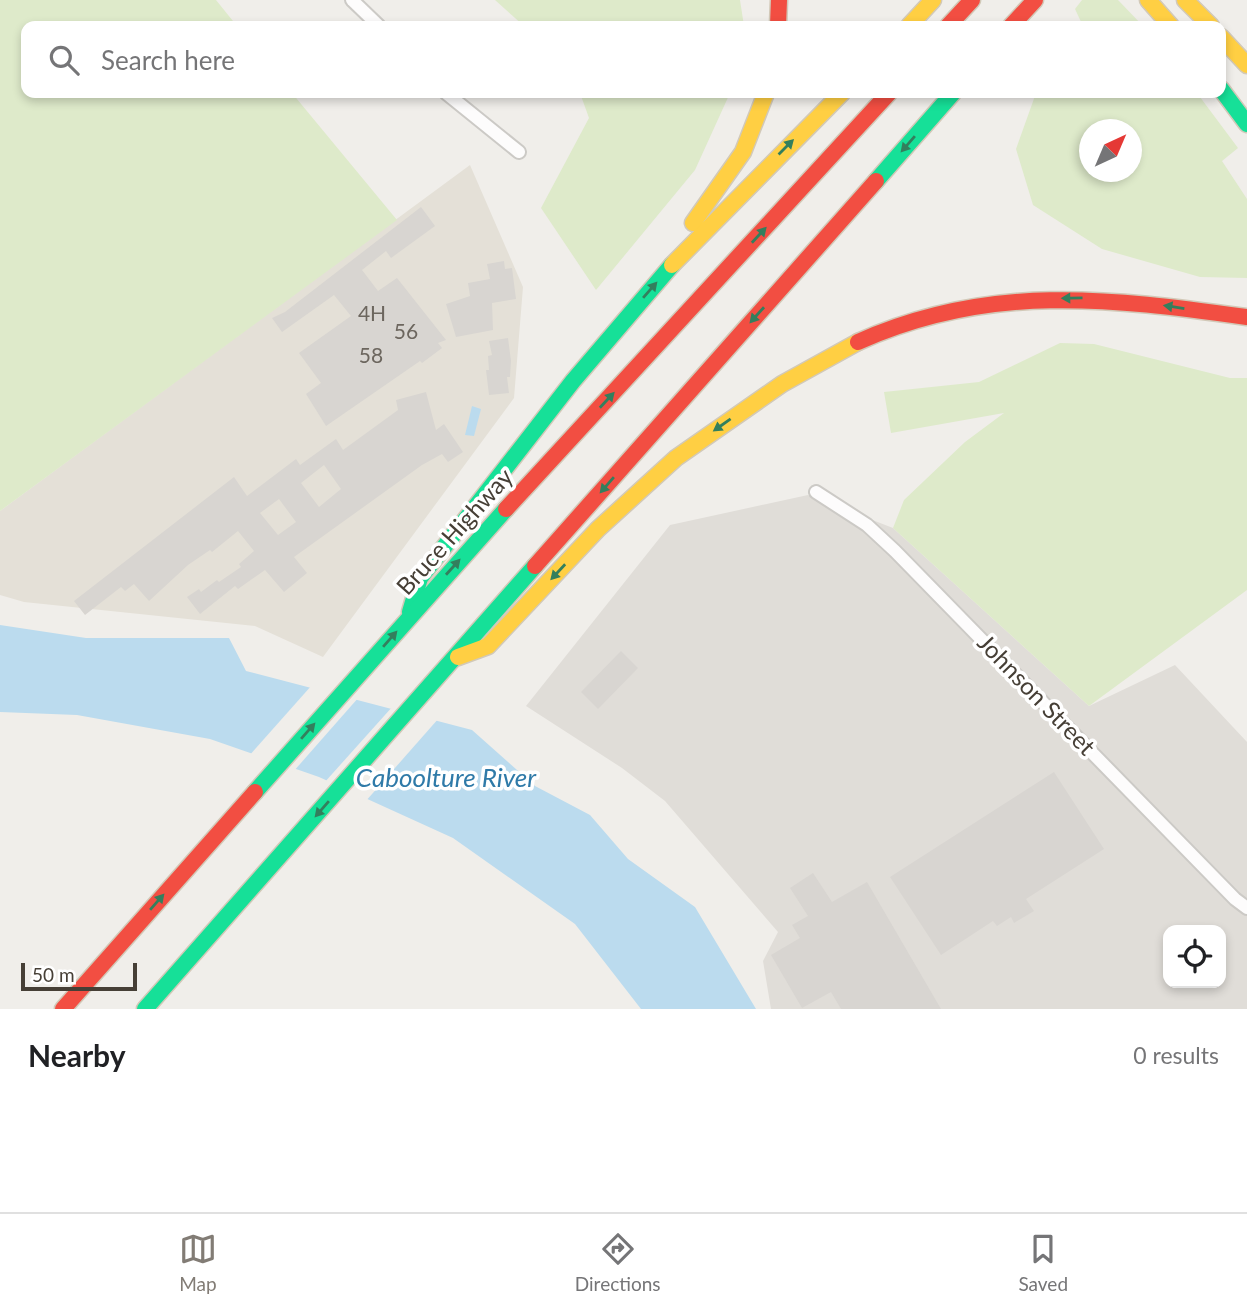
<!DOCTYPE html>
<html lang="en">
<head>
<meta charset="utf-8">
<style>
	body { margin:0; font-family:Lato,sans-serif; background:#f6f6f6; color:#202124 }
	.controls { position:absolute; right:21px; bottom:21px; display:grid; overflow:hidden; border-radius:14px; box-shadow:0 4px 10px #0003 }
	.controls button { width:63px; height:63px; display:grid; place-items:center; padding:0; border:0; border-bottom:2px solid #e0e0e0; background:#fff; color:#202124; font:35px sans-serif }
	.compass { position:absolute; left:1079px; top:119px; width:63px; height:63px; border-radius:50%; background:#fff; box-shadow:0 4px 10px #0003; rotate:44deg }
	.scale { position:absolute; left:21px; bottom:18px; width:116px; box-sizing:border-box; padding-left:7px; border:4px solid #463f36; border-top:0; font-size:19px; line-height:24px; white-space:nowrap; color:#463f36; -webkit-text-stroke:5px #fff; paint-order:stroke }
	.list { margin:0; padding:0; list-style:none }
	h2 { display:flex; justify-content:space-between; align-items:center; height:91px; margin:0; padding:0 28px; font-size:30px }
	h2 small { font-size:23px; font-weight:400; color:#757577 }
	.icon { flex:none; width:38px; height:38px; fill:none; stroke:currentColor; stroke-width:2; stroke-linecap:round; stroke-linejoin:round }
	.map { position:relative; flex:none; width:1247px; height:1009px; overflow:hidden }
	.search { position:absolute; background:#fff; box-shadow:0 4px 10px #0003; left:21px; right:21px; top:21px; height:77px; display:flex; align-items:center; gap:18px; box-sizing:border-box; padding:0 24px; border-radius:14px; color:#757577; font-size:26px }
	.sheet { height:203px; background:#fff }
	nav { display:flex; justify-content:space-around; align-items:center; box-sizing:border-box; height:98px; border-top:2px solid #e0e0e0; background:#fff; font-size:19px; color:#757577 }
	nav a { display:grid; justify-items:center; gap:4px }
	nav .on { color:#827c75 }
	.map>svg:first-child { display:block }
	.residential { fill:#e4e0d7 }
	.industrial { fill:#e0ddd8; fill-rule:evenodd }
	.green { fill:#deeaca; fill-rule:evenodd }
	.water { fill:#bbdbee }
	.pier { fill:#f0eeea }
	.building { fill:#d8d5d1; fill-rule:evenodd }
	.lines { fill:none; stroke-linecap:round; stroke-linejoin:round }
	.street-casing { stroke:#cccac6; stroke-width:16 }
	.fast-casing { stroke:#d2c9b8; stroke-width:19 }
	.slow-casing { stroke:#d2c9b8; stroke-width:19 }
	.jam-casing { stroke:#d2c9b8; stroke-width:19 }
	.street { stroke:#fdfcfc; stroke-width:12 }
	.fast { stroke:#16e098; stroke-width:16 }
	.slow { stroke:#ffcf43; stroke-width:16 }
	.jam { stroke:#f24e42; stroke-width:16 }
	.oneway { fill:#337f5d }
	.labels { text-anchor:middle; stroke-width:7; stroke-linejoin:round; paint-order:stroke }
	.number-label { font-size:21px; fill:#6c665e }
	.street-label { font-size:24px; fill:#463f36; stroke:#fff }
	.water-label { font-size:26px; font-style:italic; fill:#2f7aa8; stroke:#fff }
</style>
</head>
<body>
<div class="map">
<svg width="1247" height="1009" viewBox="0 0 1247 1009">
	<rect width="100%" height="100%" fill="#f0eeea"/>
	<polygon class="residential" points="470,165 523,287 514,398 323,657 255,626 24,602 0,595 0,511"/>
	<path class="industrial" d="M808,495l85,33 196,178 86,-41 72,77v267h-476l-8,-48 15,-29 -113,-131 -43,-33 -96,-62 144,-181zM1168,930h53v53h-53z"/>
	<g class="green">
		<polygon points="0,0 216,0 237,26 26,26 26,93 292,93 397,220 0,511"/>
		<polygon points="495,0 740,0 744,26 524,26"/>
		<polygon points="1082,0 1118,0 1143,26 1083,26 1075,9"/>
		<polygon points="580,93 730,93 695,170 596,290 541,208 589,118"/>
		<path d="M1036,93h62l15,3v-3h84l41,55 -16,13 25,38v79l-47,-1 -98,-28 -69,-44 -17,-56zM1090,130h42v42h-42z"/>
		<polygon points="1060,343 1094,344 1230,378 1247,378 1247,590 1089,706 893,528 904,500 965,442 1004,413 891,433 884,392 979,382"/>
	</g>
	<g class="water">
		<polygon points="472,406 481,409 474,436 465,435"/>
		<polygon points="0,625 86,638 229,638 246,671 472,730 535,786 590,815 628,859 695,907 756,1009 641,1009 575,924 453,838 319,777 210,739 77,715 0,712"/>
	</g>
	<g class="pier">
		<polygon points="312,685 359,697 293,772 249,756"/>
		<polygon points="393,706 439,718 365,802 324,783"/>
	</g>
	<g class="building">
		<polygon points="421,207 435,226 391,258 386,251 362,270 378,291 397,278 446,340 438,343 442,348 422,363 420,361 326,426 306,394 321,383 299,353 351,316 334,295 282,332 272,318 285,312"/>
		<polygon points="504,261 505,269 512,268 516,299 492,303 493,330 456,337 446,304 470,296 468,283 490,279 487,264"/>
		<polygon points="508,338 511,361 510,377 507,377 509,393 489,395 486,370 489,370 488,356 492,355 489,341"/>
		<path d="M426,392l10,38 8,-6 19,28 -15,10 -6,-8 -20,11 -128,92 13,16 -23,19 -19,-22 -27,19 -3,-3 -35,28 -13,-17 12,-8 2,3 16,-12 2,2 22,-15 -2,-3 15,-13 -16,-20 -26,21 -2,-2 -22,15 -39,36 -15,-17 -9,7 -4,-4 -36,28 -11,-14 160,-124 13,19 49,-37 4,6 36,-26 7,11 55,-40 -2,-10zM324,465l17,24 -22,18 -18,-24zM279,499l17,23 -18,13 -18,-22z"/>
		<polygon points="621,651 638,668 598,709 581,692"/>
		<polygon points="1054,772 1104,849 1026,899 1034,911 1014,923 1011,917 997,926 993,921 941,955 890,877"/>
		<polygon points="813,873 832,902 867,882 941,1009 841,1009 831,992 802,1008 771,955 800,938 792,925 808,916 790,888"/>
	</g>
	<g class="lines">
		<g class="street-casing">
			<g id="street">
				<polyline points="352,0 379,26"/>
				<polyline points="446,93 519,152"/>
				<polyline points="816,492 867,525 895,551 1235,899 1247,908"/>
			</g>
		</g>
		<g class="fast-casing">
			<g id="fast">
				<polyline points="1221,89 1247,124"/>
				<polyline points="876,181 953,93"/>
				<polyline points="410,612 420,578 573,381 672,265"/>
				<polyline points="255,792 506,509"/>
				<polyline points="145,1009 535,566"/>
			</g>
		</g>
		<g class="slow-casing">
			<g id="slow">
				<polyline points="1148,0 1171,26"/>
				<polyline points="1185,0 1211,26"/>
				<polyline points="909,26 933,0"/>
				<polyline points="1221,37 1247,65"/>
				<polyline points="693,223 743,152 766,93"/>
				<polyline points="672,265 842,93"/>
				<polyline points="458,657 488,646 598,529 676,458 782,384 858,342"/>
			</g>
		</g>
		<g class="jam-casing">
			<g id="jam">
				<polyline points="778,26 779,0"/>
				<polyline points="948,26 972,0"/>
				<polyline points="1011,26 1035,0"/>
				<path d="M858,342c131,-59 252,-44 389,-25"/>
				<polyline points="506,509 889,93"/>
				<polyline points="535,566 876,181"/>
				<polyline points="63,1009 255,792"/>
			</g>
		</g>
		<use href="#street" class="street"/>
		<use href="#fast" class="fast"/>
		<use href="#slow" class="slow"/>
		<use href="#jam" class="jam"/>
	</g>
	<defs><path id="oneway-solid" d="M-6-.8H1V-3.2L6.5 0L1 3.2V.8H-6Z" transform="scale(1.75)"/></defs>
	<g class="oneway">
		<use href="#oneway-solid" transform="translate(908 144) rotate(131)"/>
		<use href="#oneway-solid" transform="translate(786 147) rotate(-45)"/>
		<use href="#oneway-solid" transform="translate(759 235) rotate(-47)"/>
		<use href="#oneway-solid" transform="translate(650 290) rotate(-49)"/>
		<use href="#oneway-solid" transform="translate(1072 298) rotate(179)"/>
		<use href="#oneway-solid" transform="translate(1174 307) rotate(-171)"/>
		<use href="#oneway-solid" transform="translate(757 315) rotate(132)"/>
		<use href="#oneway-solid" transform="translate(607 400) rotate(-47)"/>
		<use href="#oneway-solid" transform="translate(722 425) rotate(145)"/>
		<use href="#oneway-solid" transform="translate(607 485) rotate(131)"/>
		<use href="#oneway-solid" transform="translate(453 567) rotate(-48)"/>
		<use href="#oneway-solid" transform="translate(558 572) rotate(133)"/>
		<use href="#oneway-solid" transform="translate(390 639) rotate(-49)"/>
		<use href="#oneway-solid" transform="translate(308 731) rotate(-49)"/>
		<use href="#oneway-solid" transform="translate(322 809) rotate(131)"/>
		<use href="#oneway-solid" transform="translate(157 902) rotate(-49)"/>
	</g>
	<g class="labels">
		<g class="number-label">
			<text x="372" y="321">4H</text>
			<text x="406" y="339">56</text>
			<text x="371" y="363">58</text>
		</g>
		<g class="street-label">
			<text transform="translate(455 532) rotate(-48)" y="8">Bruce Highway</text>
			<text transform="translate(1036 695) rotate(46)" y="8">Johnson Street</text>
		</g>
		<g class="water-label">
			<text x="446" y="787">Caboolture River</text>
		</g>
	</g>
</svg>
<div class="controls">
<button><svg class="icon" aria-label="locate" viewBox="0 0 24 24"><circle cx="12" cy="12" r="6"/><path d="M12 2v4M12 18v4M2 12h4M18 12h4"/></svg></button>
</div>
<svg class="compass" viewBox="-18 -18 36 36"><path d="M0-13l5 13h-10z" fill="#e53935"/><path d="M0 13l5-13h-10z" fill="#757577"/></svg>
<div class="scale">50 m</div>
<div class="search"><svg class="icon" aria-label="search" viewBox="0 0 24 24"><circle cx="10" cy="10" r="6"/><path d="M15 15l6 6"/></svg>Search here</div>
</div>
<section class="sheet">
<h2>Nearby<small>0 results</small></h2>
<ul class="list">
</ul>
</section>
<nav>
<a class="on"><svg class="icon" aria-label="map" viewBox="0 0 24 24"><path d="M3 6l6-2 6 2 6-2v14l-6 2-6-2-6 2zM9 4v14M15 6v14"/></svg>Map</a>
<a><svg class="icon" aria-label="directions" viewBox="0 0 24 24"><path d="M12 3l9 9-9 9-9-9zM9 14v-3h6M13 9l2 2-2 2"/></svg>Directions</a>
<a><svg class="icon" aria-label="saved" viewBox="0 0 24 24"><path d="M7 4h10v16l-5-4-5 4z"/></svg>Saved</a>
</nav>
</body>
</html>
